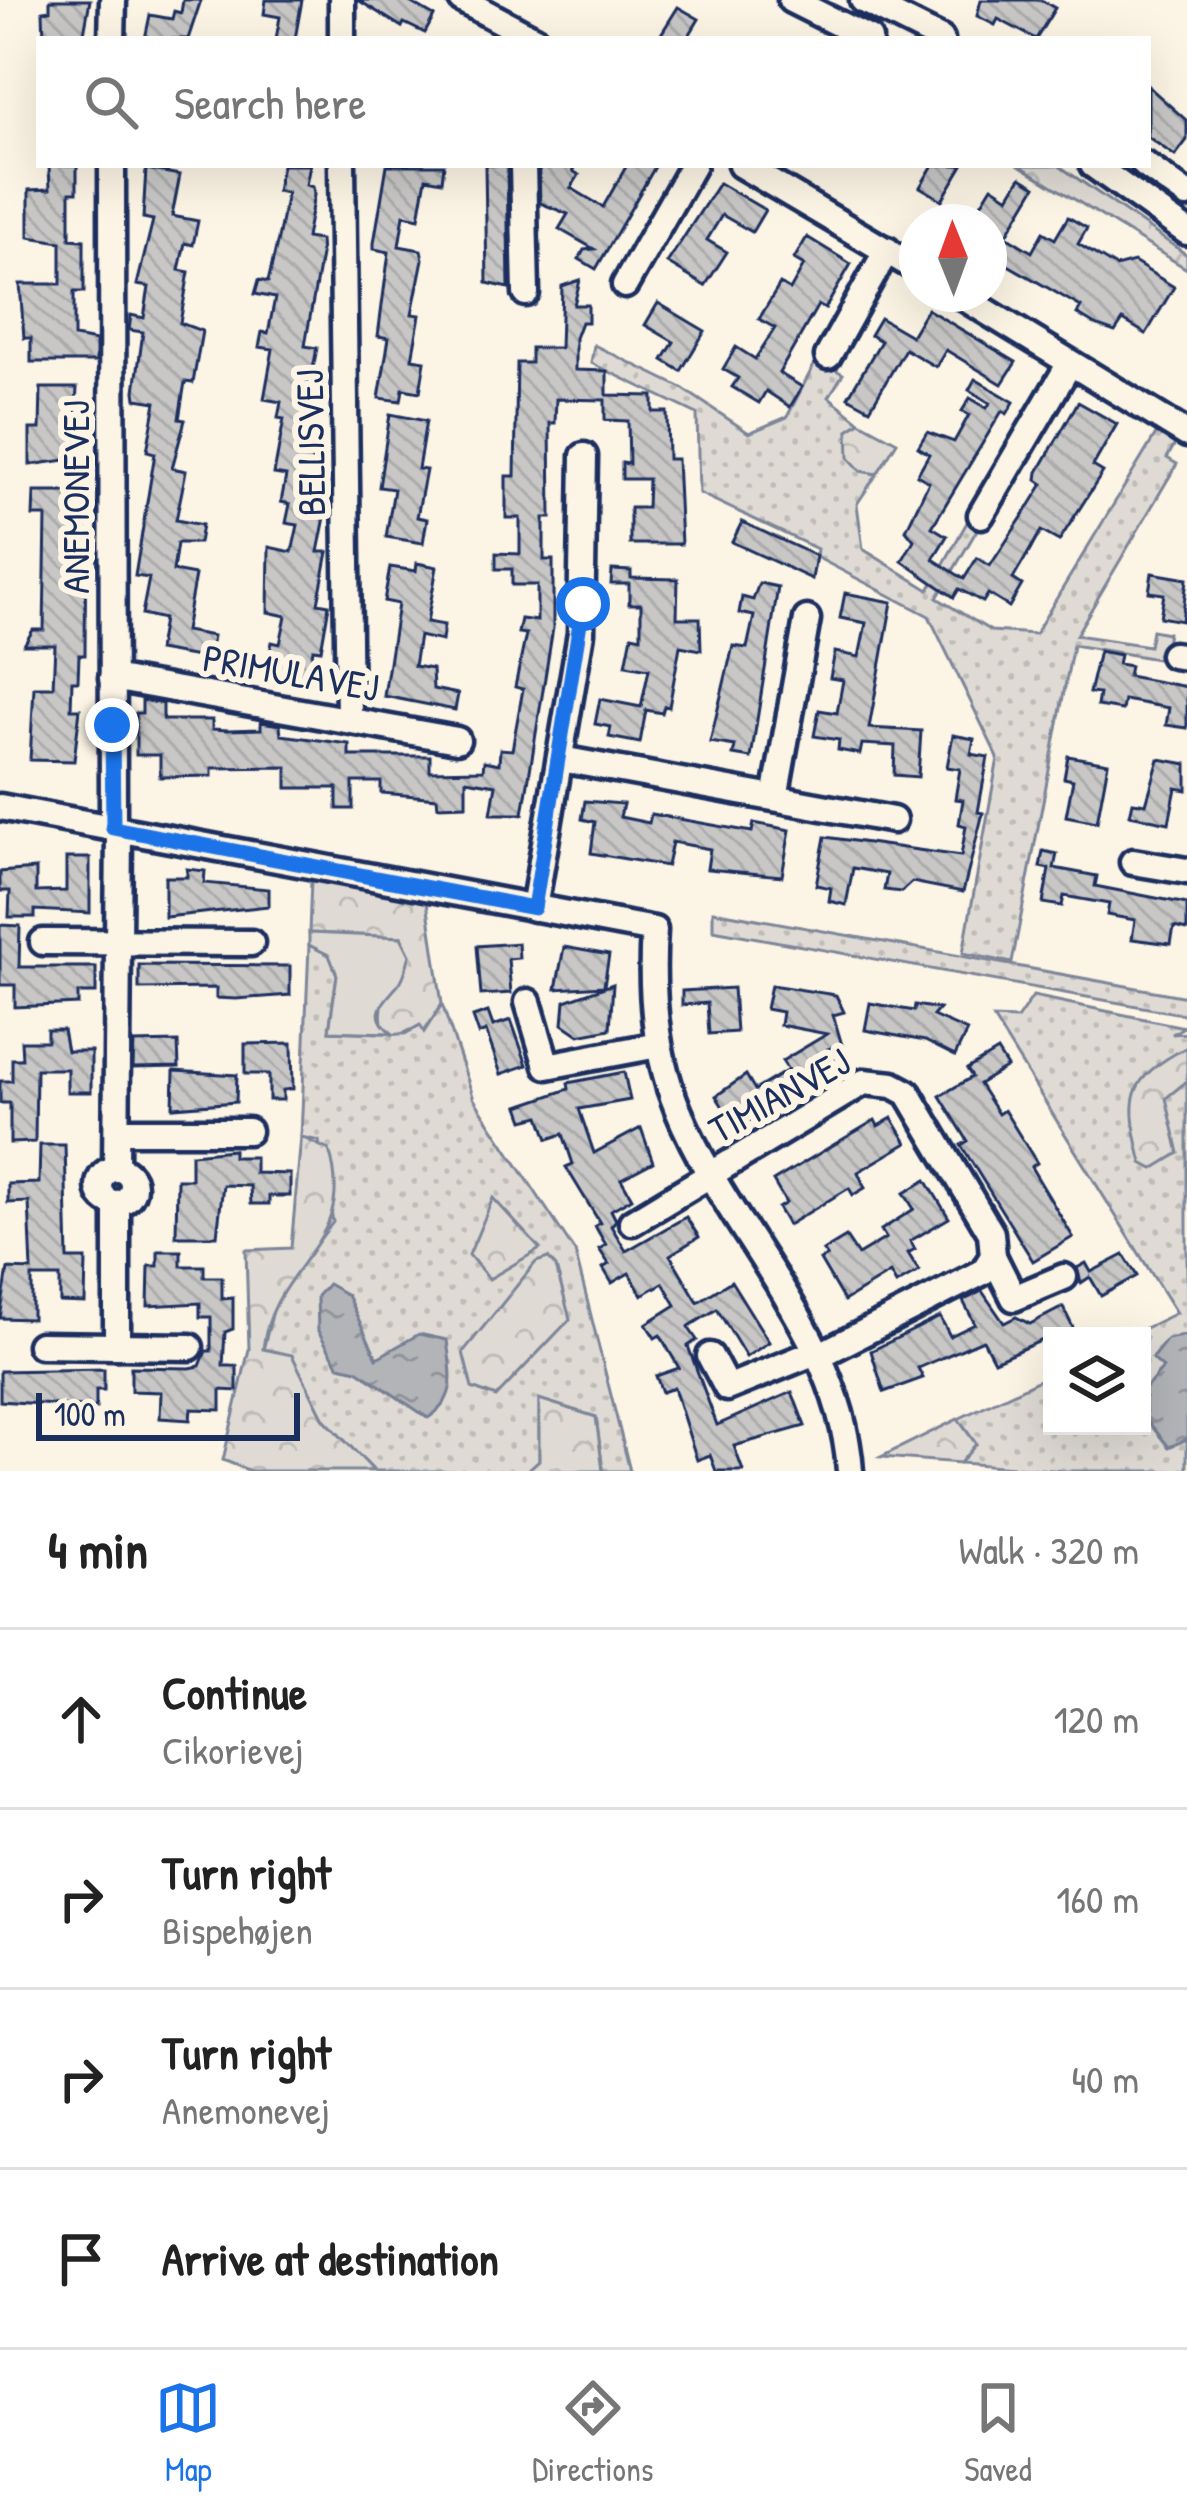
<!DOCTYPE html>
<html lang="en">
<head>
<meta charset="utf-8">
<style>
	body { margin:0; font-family:"Patrick Hand",sans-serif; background:#f2f2f2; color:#222 }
	.controls { position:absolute; right:36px; bottom:36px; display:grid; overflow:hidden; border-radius:0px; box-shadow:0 12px 48px #0002 }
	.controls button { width:108px; height:108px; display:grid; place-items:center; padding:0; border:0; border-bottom:3px solid #e0e0e0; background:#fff; color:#222; font:60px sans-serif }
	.compass { position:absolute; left:899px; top:204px; width:108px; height:108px; border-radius:50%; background:#fff; box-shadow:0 12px 48px #0002; rotate:359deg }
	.scale { position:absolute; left:36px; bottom:30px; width:264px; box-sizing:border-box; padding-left:12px; border:6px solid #1b2f5e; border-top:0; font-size:33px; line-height:42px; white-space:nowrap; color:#1b2f5e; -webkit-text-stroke:9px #fcf5e5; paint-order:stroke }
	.stop { position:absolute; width:36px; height:36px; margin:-27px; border:9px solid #1a73e8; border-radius:50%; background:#fff }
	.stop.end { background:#1a73e8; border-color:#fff; box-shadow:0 3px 12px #0008 }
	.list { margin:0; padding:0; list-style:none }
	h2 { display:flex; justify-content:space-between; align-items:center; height:156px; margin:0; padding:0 48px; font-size:51px }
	h2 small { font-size:39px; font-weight:400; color:#767676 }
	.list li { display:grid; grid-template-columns:78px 1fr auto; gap:36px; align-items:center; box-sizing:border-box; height:180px; padding:0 48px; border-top:3px solid #e0e0e0 }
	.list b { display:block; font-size:45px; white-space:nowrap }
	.list p { margin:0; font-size:39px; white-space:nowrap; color:#767676 }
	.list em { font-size:39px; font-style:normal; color:#767676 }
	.icon { flex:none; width:66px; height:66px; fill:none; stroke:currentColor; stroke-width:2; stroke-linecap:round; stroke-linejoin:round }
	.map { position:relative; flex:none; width:1187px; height:1471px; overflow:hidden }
	.search { position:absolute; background:#fff; box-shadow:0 12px 48px #0002; left:36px; right:36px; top:36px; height:132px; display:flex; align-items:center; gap:30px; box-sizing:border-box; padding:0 42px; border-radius:0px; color:#767676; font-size:45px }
	.sheet { height:876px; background:#fff }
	nav { display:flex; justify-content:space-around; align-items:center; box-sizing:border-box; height:168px; border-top:3px solid #e0e0e0; background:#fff; font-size:33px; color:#767676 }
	nav a { display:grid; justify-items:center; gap:6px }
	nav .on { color:#1a73e8 }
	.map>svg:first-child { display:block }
	.grass { fill:url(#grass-dots); stroke:#7d8599; stroke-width:3 }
	.forest { fill:url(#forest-crowns); stroke:#7d8599; stroke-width:3 }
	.garden { fill:#dfdbd4; stroke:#7d8599; stroke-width:3 }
	.water { fill:url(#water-ripples); stroke:#767f94; stroke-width:3 }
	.building { fill:url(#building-back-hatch); stroke:#1b2f5e; stroke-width:3 }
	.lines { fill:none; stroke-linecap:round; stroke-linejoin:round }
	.minor-casing { stroke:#1b2f5e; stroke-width:33 }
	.minor { stroke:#fcf5e5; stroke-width:24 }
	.route { stroke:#1a73e8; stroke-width:15 }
	.labels { text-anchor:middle; stroke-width:12; stroke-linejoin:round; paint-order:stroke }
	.street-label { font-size:39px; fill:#1b2f5e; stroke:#fcf5e5 }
</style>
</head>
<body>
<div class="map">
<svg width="1187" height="1471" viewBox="0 0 1187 1471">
	<defs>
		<pattern id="grass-dots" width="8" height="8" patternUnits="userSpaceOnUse" patternTransform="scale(3)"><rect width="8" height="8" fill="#dfdbd4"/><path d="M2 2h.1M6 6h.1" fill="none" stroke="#bfbcb8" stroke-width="1.8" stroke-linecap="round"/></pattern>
		<pattern id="forest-crowns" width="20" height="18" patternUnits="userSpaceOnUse" patternTransform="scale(3)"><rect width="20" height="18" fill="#dfdbd4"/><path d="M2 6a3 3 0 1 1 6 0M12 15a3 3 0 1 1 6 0" fill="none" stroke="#bfbcb8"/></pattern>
		<pattern id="water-ripples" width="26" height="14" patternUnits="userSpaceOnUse" patternTransform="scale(3)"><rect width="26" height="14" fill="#b2b4b8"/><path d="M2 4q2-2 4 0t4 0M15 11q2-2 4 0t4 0" fill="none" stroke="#909399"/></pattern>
		<pattern id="building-back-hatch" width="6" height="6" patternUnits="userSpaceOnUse" patternTransform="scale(3)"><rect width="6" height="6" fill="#c8c7c6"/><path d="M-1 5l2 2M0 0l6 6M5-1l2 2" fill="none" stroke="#ababac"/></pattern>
	</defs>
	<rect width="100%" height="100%" fill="#fcf5e5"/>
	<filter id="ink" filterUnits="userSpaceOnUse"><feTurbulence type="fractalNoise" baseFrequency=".00833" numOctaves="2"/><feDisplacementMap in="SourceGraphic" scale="24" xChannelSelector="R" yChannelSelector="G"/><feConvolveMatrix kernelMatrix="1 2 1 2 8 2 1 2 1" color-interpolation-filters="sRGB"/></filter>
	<g filter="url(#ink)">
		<g class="grass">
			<polygon points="594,345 682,388 749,433 787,417 817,359 843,374 829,397 860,422 848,430 861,471 877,474 857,504 863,549 929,590 970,517 981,523 937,598 991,631 1035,634 1161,426 1179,437 1167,458 1177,464 1076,635 1149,646 1152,630 1168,633 1163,660 1073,645 1012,963 963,953 998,758 929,616 816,557 817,549 699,493 697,414 591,363"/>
			<polygon points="713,911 1187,997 1187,1015 713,930"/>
			<polygon points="309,945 329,955 337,974 329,1031 405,1034 421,1025 424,1031 442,1004 474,1099 575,1252 630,1471 603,1471 596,1417 539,1400 539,1460 527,1471 374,1471 324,1419 307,1390 263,1350 277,1295 333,1222 319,1141 301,1137"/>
			<polygon points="1033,996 1184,1027 1172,1034 1187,1033 1187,1335 1178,1336 1152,1358 1164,1368 1146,1419 1168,1446 1187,1439 1187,1471 1066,1471 960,1463 976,1444 958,1419 1052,1374 1052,1426 1142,1426 1142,1336 1129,1336 1176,1313 993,1018 1017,1019"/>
		</g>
		<g class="forest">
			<polygon points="1019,165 1058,165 1187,255 1187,269"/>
			<polygon points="860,422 897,442 877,474 861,471 849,458 848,430"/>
			<path d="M311,879l116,23 15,102 -18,28 -4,-7c-69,41 -26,-62 -19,-88l-92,-4z"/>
			<path d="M1187,1047v34l-21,17 13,55 -26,16 -11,-6c-16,-65 -17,-83 45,-116z"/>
			<path d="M301,1137l28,13c30,95 -57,113 -66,199l29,6 32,64 50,52h-124l-27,-11 26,-111 -3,-99 45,-2z"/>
			<polygon points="493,1198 540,1249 489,1279 469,1255"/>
			<polygon points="548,1258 556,1267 570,1319 496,1397 472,1388 463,1352 536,1262"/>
			<polygon points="539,1399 596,1417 603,1471 527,1471 539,1460"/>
			<polygon points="958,1419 976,1444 960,1463 881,1457"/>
		</g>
		<path class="garden" d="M309,933l92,4 9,18c-3,9 -5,22 -11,29 -14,17 -33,30 -7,49l-63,-2 8,-56 -8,-20 -20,-10z"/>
		<g class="water">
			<path d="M328,1284l19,11 30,63 42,-24 28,6c4,33 12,58 -19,78l-71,-48 -18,-4 -21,-35 -1,-35z"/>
			<polygon points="1187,1335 1187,1439 1169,1447 1146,1419 1145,1389 1163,1368 1152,1358 1167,1339"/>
		</g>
		<g class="building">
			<polygon points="50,0 90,0 83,39 44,39 43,11 50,10"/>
			<polygon points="183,0 201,0 188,39 145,39 150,15 172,19 174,11 181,13"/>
			<polygon points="266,0 302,0 295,39 276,39 280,17 264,14"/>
			<polygon points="358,0 406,0 434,16 425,33 404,23 402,27"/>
			<polygon points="981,0 1041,0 1055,8 1036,39 998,19 995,25 977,16"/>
			<polygon points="678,7 699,19 687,39 658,39"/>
			<polygon points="1148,86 1187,121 1187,140 1175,156 1148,137"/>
			<polygon points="49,165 77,165 77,192 70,192 70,239 84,240 84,292 74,292 74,337 96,341 96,362 31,362 31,338 24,338 20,284 61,284 61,242 29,237 29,190 50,189"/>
			<polygon points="282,165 310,165 306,185 313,187 314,195 306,238 320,240 321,255 305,346 317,348 307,399 319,401 309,486 319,488 315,505 327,507 318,552 328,552 318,603 329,605 321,650 313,649 308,679 266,671 272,642 280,644 286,616 268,612 269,547 292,552 298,525 286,523 290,504 281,502 286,476 274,474 284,419 278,418 281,402 264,399 273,349 259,347 262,332 268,333 275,298 255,294 259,280 268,282 278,239 287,193 277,191"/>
			<polygon points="387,165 444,165 442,181 426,178 419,218 404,215 399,246 421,250 423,259 412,314 420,315 412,359 425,361 420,392 403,389 401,401 379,398 389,338 378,336 389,252 374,249 374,243"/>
			<polygon points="485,165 507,165 509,288 487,283"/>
			<polygon points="539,165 576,165 573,171 579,175 571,188 603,207 627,165 656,165 596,269 579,259 584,250 594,249 559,229 568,214 540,203"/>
			<polygon points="933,165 963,165 942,200 920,187"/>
			<polygon points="146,169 180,175 172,216 198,221 193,245 185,243 179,270 189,272 180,323 202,331 193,383 185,382 179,419 185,420 172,468 186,471 176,520 202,525 199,543 177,543 173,571 195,575 185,631 213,636 209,659 158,650 163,619 142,614 149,578 135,576 155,453 147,451 156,402 136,399 135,391 143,332 129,330 131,315 144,318 149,287 137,285 153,220 143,218"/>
			<polygon points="1021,177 1036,186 1006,236 1032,252 1043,232 1055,239 1068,217 1087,228 1078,244 1116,267 1134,262 1174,287 1146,334 1123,320 1115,332 1095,325 1077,314 1081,307 989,254 989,222 970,222 992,186 1009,197"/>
			<polygon points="719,183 765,210 752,232 722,215 707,240 727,252 705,286 667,263"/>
			<polygon points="807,237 851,264 825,309 818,305 779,373 802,387 790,407 766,391 759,403 732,387 738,378 723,369 736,347 755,359 775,328 759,319 780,284 790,290 804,265 794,259"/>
			<polygon points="580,280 574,305 588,305 588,322 581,322 575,338 575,370 607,371 607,395 653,396 653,412 667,412 668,459 677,459 681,544 630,544 630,508 647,508 648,479 622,479 622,463 629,464 628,421 605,420 605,400 556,399 555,423 550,423 551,518 544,518 544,560 553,560 553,628 523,814 491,814 496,785 466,780 466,805 438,806 437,798 381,793 381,782 353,782 353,809 337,809 337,788 287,788 287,767 212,768 212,776 160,777 160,755 136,755 136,713 142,713 142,700 163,704 163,720 212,720 212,729 228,730 261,729 261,722 280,725 281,735 349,744 349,756 430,756 430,771 483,770 484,761 499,764 500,749 512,750 523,689 515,687 526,634 518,633 521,619 537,621 537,585 512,585 512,569 496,569 496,553 520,554 520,518 506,518 506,476 515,476 517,363 531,363 531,348 560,348 562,286"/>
			<polygon points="658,303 705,331 681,371 663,360 674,342 645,325"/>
			<polygon points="927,309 1016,362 1002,384 946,350 936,367 905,349 870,409 848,397 881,341 870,335 880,318 911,336"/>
			<polygon points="975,379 1014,402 1007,414 1002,411 932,527 947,536 933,559 964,579 977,558 990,566 1028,508 1043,484 1037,480 1038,472 1078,402 1117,424 1093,466 1103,472 1059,541 1041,531 1013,579 1022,585 1009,607 988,594 983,602 959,589 954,597 902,561 914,540 906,530 929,482 917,475 929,454 918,447 927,432 954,442 969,415 962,411 970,398 987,408 990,403 969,390"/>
			<polygon points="41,388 77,388 73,459 30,465 30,429 40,429"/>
			<polygon points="390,414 426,421 418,469 426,470 417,517 427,519 423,543 386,537 394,489 379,487"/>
			<polygon points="34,492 75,492 75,521 86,521 85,655 79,655 78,681 72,681 71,709 80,709 74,761 30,760 34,687 53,687 55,645 24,645 33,630 44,630 46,516 33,516"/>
			<polygon points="742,522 816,556 812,579 732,542"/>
			<polygon points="417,563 437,567 427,622 444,625 442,641 419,636 414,666 432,669 433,689 458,694 455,710 384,696 398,604 384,601 390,567 416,571"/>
			<polygon points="612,570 631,571 631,578 678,579 677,618 700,618 701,650 680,646 669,707 664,706 662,713 646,710 640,743 609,737 611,727 595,724 600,699 641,707 649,669 626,665 632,635 641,637 641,604 629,604 629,584 611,584"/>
			<polygon points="1152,573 1187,579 1182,621 1160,617 1164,594 1149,592"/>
			<polygon points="759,583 778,587 751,758 733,755 735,746 710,742 733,646 747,648 754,616 739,613 742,597 753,600"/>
			<polygon points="845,593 892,602 869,728 921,731 918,777 894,775 895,746 862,744 860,754 838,750 839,740 814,736 819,710 837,713 843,680 830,678 835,652 859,657 866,623 840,618"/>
			<polygon points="1099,651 1120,655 1118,664 1130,666 1128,676 1187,687 1187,728 1166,725 1169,708 1124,700 1122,710 1097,706 1099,694 1089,693"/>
			<polygon points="953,735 974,739 971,754 988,757 978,812 983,813 963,892 912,882 901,892 884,890 887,874 853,868 846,905 829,901 831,888 816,885 825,837 961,856 966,826 959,824 963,800 955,799 960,769 947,767"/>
			<polygon points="1068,756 1108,763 1097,822 1066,816 1073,780 1064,778"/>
			<polygon points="1159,759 1187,764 1187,790 1176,788 1169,823 1130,815 1133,802 1146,804"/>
			<polygon points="585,801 623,804 620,817 649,823 651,814 752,832 754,823 790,830 782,876 707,869 710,849 672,842 667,866 591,853 595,822 582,819"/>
			<polygon points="1043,851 1057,854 1054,868 1097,876 1095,886 1187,904 1187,930 1174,927 1171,944 1132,939 1135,920 1107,915 1109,904 1064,896 1062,906 1043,903 1049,869 1040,867"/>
			<polygon points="66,858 90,858 90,913 35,910 35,917 9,917 10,891 0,891 0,872 36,869 36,892 66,891"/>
			<polygon points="187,869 205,871 204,883 269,889 269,906 165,917 165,877 187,877"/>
			<polygon points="0,925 20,926 19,967 96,967 96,993 78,993 78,1004 15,1007 15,985 0,985"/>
			<polygon points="518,943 519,958 508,959 511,993 481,995 477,946"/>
			<polygon points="564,947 609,955 604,986 556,989"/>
			<polygon points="139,965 290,966 290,995 236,999 216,998 216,988 139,989"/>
			<polygon points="613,984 610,1029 579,1035 563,1024 565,1001"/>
			<polygon points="771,985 836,995 844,1012 833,1015 842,1045 828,1049 834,1060 775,1095 779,1101 746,1123 741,1115 735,1118 725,1110 716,1096 746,1075 755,1090 788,1070 782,1061 827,1034 780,1025 782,1012 766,1009"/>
			<polygon points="733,988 736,1032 709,1034 707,1003 682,1005 682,991"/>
			<polygon points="870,1003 914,1011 915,1005 939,1009 933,1016 967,1031 955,1056 925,1041 865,1030"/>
			<polygon points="488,1012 493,1026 511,1020 527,1065 501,1074 486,1031 479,1034 473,1017"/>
			<polygon points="47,1030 63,1030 67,1051 91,1051 91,1092 67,1092 67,1069 36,1069 35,1142 10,1143 10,1103 0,1103 0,1081 12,1081 12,1059 22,1059 21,1041 47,1041"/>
			<polygon points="178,1042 179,1067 133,1068 134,1043"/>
			<polygon points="292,1043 293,1089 283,1090 283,1100 269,1100 269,1074 245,1074 245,1044"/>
			<polygon points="997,1051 1007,1067 979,1084 998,1114 1004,1110 1037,1163 1031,1167 1073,1237 1033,1261 961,1145 968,1141 940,1096 972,1077 967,1069"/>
			<polygon points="174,1071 237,1075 236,1102 173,1107"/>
			<polygon points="624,1072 630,1100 579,1109 594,1153 641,1128 653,1162 621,1179 632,1198 611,1210 616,1220 611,1226 626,1251 686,1217 699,1237 670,1255 698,1302 731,1281 769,1342 746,1357 717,1309 688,1327 697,1340 688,1346 717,1425 792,1392 805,1426 734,1446 743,1471 716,1471 710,1455 697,1460 674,1388 662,1392 656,1376 679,1368 660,1335 655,1338 646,1324 676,1305 663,1283 642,1295 629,1273 612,1283 603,1268 609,1264 599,1249 606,1245 595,1226 600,1223 566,1167 573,1164 563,1134 548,1139 540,1116 524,1120 519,1106 569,1089 568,1083"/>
			<polygon points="892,1118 907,1143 858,1172 865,1188 853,1195 849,1188 788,1225 778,1208 786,1203 773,1181 875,1120 878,1126"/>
			<polygon points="40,1145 65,1145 68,1259 86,1259 85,1303 60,1302 60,1277 32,1277 32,1319 0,1318 8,1269 32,1270 29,1202 8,1203 8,1184 39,1183"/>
			<polygon points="233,1150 233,1157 255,1157 255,1173 290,1174 290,1196 269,1196 269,1204 251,1204 250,1186 223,1185 217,1236 176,1236 177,1179 191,1179 191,1154"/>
			<polygon points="926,1180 949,1218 910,1241 915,1249 908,1253 919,1271 896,1284 890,1273 844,1301 820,1260 827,1256 823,1251 846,1237 858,1255 886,1238 881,1230 914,1209 904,1193"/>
			<polygon points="158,1251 181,1251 181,1266 204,1266 204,1277 222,1277 222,1299 233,1298 233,1329 225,1332 223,1366 237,1366 237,1391 221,1390 221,1410 191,1409 190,1420 160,1418 161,1392 131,1391 131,1367 190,1368 200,1366 206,1351 211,1351 211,1317 200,1317 200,1303 148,1306 149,1266 158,1266"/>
			<polygon points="1124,1255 1137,1276 1101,1296 1090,1277 1081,1283 1077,1268 1086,1263 1091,1272"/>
			<polygon points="982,1291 1004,1323 1016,1317 1030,1324 1063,1307 1077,1336 1052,1336 994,1361 983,1340 918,1368 923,1378 884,1392 871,1351 940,1317 950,1336 975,1324 963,1301"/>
			<polygon points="104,1369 104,1390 96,1390 96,1408 0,1401 0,1371"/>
		</g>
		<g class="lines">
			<g class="minor-casing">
				<g id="minor">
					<polyline points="342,0 342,39"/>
					<polyline points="462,0 535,39"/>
					<polyline points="791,0 869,39"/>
					<polyline points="863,0 941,39"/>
					<polyline points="112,39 113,0"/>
					<polyline points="112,165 113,828"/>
					<polyline points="342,165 349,719"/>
					<polyline points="523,165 526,293"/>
					<polyline points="741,165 917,269"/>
					<polyline points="1093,165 1187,232"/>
					<polyline points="1145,165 1187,195"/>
					<polyline points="625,285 693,165"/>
					<polyline points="958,294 1187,434"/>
					<polyline points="828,356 887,250"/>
					<polyline points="981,515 1070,363"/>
					<polyline points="1173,655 1187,657"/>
					<polyline points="112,678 457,740"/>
					<polyline points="561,759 893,820"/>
					<polyline points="775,798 807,619"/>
					<path d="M0,807l654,123c-4,61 0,122 24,180 50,122 163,224 172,361"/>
					<polyline points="1133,862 1187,871"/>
					<polyline points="534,908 581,633 584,456"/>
					<polyline points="43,942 251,943"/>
					<polyline points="528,1002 547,1066 658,1045"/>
					<polyline points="117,1131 248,1131"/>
					<circle cx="116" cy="1186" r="17"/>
					<polyline points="116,1169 119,830"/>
					<polyline points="117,1204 117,1346"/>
					<polyline points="632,1222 864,1082 893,1085 908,1093 991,1233 993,1256 983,1272 818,1356"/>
					<polyline points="993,1256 1014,1298 1064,1277"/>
					<polyline points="40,1345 190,1347"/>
					<polyline points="710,1356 727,1388 816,1352"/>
				</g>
			</g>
			<use href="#minor" class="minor"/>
		</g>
	</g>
	<g class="lines" filter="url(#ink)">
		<polyline class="route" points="112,725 113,828 534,908 583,604"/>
	</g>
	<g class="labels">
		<g class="street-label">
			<text transform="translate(310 443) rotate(-91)" y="14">BELLISVEJ</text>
			<text transform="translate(75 497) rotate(-90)" y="14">ANEMONEVEJ</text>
			<text transform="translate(291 672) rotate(10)" y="14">PRIMULAVEJ</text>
			<text transform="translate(779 1095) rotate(-29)" y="14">TIMIANVEJ</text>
		</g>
	</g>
</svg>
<div class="controls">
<button><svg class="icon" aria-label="layers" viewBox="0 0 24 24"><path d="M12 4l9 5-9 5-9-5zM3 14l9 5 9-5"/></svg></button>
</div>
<svg class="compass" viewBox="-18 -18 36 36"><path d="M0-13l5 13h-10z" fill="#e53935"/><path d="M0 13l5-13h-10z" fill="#767676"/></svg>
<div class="scale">100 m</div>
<div class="stop" style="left:583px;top:604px"></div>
<div class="stop end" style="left:112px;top:725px"></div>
<div class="search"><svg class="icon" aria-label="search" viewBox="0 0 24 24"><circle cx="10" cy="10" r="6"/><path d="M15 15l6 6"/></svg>Search here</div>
</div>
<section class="sheet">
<h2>4 min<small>Walk · 320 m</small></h2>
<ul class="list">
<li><svg class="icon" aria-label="ahead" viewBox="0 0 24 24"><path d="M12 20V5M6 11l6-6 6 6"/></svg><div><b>Continue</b><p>Cikorievej</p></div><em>120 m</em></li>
<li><svg class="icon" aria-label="right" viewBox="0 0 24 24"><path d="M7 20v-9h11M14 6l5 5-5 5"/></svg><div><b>Turn right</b><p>Bispehøjen</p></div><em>160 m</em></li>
<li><svg class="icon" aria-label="right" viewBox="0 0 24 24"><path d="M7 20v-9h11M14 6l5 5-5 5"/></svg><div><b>Turn right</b><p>Anemonevej</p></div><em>40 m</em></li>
<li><svg class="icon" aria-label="arrive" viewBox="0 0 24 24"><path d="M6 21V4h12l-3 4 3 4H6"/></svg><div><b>Arrive at destination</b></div></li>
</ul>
</section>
<nav>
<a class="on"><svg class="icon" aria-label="map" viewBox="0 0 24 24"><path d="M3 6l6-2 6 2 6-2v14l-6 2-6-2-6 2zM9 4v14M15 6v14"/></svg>Map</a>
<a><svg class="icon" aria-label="directions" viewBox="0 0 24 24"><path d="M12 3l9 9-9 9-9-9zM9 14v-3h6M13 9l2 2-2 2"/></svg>Directions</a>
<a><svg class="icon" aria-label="saved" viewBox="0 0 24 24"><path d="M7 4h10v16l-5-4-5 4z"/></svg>Saved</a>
</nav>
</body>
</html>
